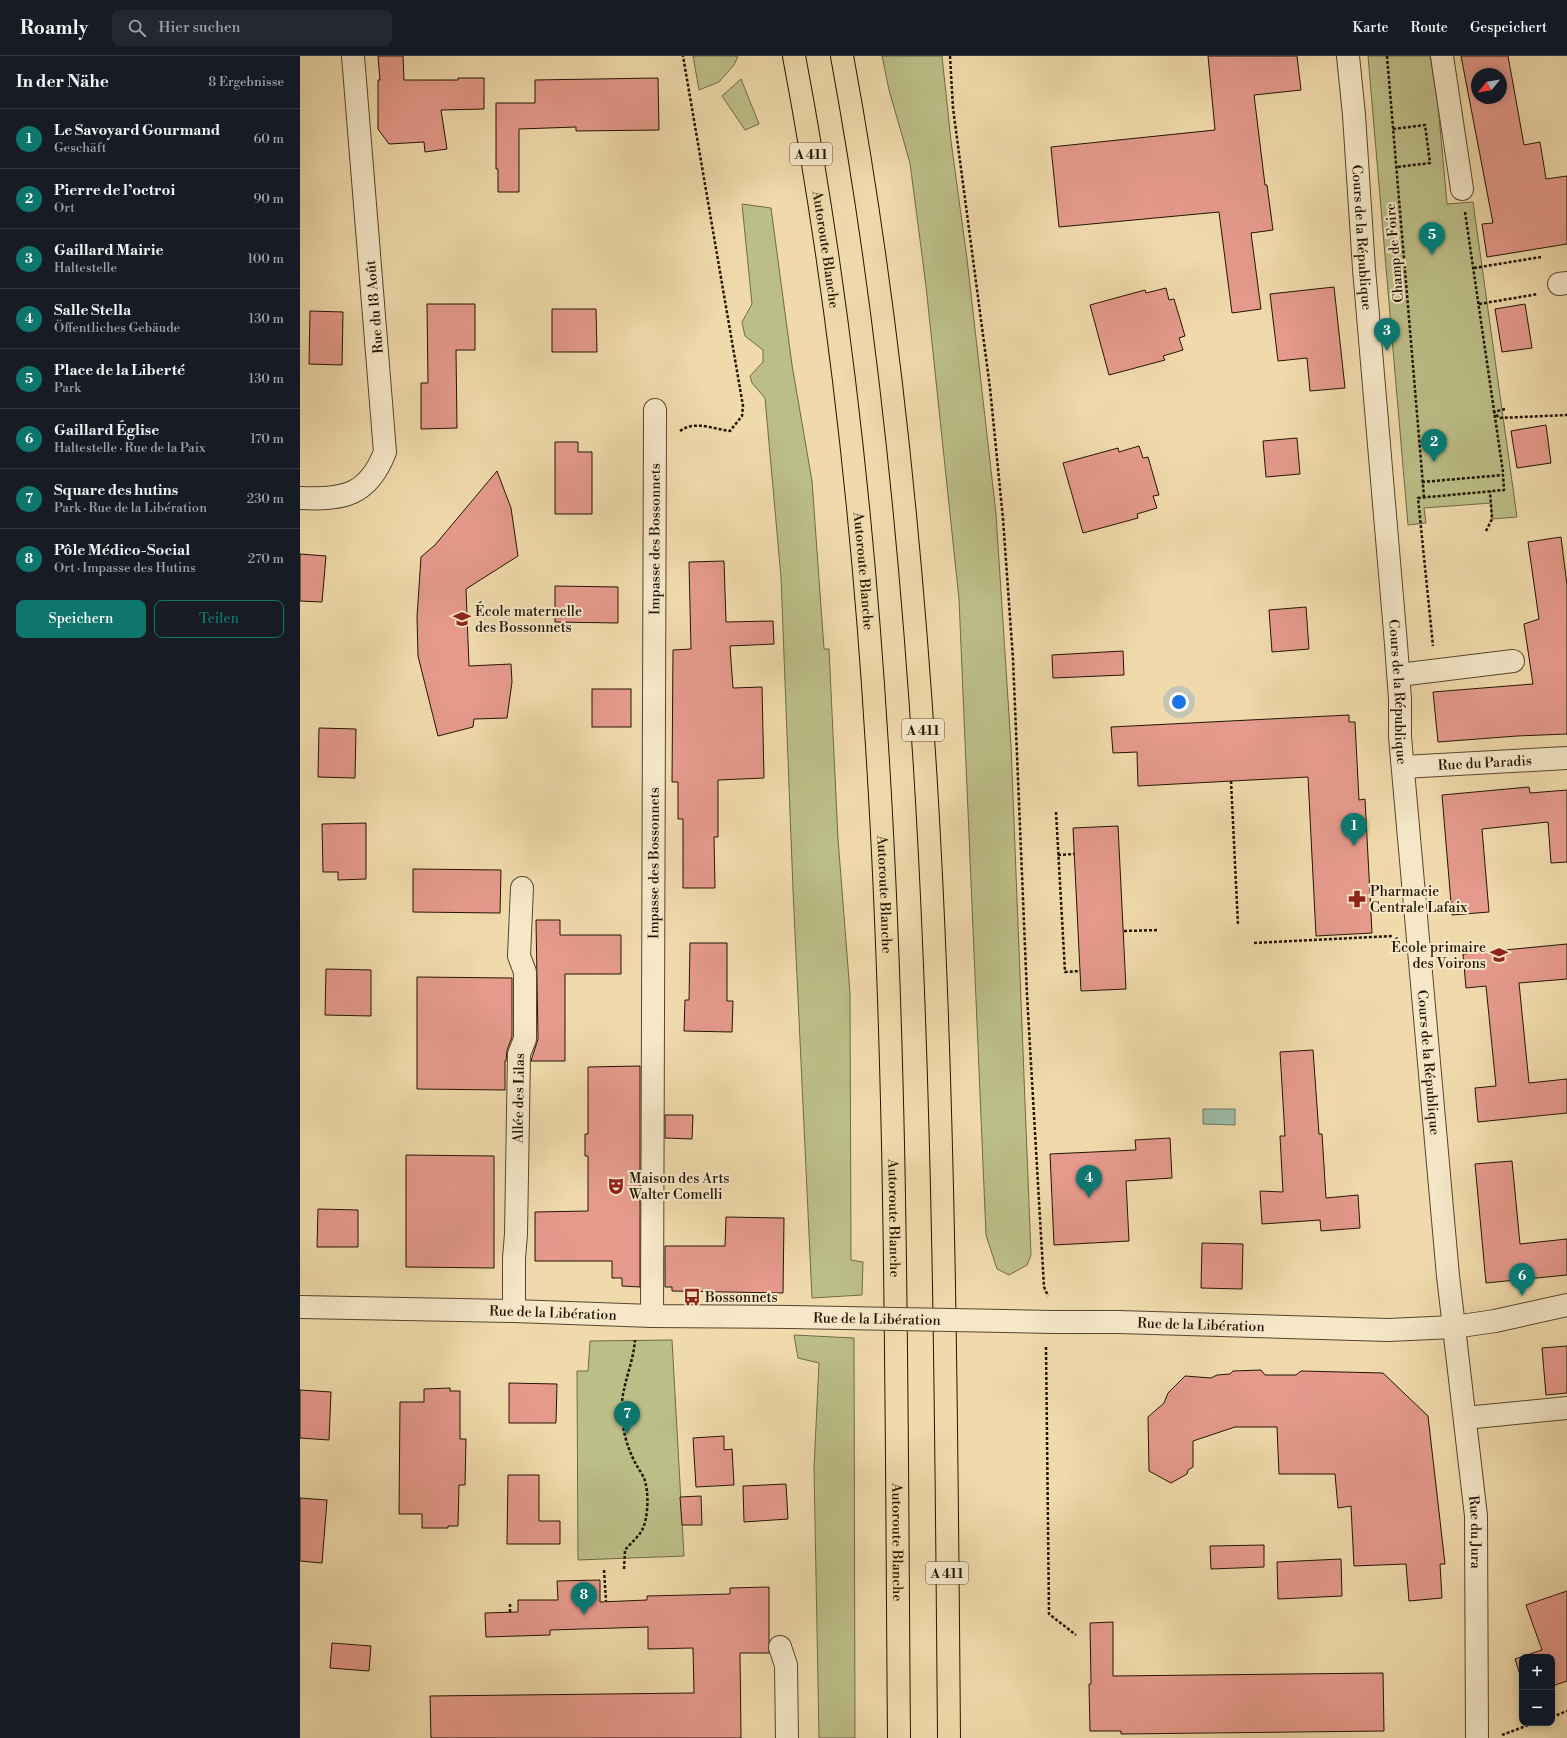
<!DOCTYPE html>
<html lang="de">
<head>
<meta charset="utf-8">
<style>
	body { margin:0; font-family:"Libre Bodoni",serif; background:#242831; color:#f1f3f6 }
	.controls { position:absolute; right:12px; bottom:12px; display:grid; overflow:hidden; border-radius:8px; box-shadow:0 2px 10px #0003 }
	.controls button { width:36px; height:36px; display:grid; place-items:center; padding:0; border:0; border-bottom:1px solid #363941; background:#171b24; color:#f1f3f6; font:20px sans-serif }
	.compass { position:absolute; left:1171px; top:12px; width:36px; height:36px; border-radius:50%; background:#171b24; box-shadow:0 2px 10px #0003; rotate:240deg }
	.you { position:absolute; left:879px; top:646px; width:14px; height:14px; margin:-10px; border:3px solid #fff; border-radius:50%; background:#1a73e8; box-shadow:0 0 0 6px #1a73e833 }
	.badge { display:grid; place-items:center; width:26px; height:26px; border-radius:50%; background:#0f766e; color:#fff; font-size:13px; font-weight:700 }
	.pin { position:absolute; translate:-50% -33px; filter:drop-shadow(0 1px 2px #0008) }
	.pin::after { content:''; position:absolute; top:21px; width:14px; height:12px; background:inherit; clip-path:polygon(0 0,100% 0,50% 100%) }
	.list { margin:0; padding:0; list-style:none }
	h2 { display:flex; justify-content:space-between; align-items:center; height:52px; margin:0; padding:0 16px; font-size:17px }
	h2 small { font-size:13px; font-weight:400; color:#9ea1a6 }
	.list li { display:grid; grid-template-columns:26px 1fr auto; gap:12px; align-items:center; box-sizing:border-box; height:60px; padding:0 16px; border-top:1px solid #363941 }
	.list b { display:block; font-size:15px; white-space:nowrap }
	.list p { margin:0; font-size:13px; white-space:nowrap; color:#9ea1a6 }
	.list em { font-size:13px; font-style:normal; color:#9ea1a6 }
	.actions { display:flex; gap:8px; padding:12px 16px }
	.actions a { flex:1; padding:9px 0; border:1px solid #0f766e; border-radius:8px; text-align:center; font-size:14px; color:#0f766e }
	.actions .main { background:#0f766e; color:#fff }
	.icon { flex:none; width:22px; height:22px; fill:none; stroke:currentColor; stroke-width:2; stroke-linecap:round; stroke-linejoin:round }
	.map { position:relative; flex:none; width:1267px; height:1682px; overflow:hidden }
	header { display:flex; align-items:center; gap:24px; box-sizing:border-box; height:56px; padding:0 20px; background:#171b24; border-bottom:1px solid #363941 }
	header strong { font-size:19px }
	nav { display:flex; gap:22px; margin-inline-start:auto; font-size:14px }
	.search { width:280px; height:36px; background:#242831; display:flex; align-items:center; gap:10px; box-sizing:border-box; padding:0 14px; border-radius:8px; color:#9ea1a6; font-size:15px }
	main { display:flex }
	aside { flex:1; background:#171b24 }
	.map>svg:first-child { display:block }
	.green { fill:#bcbe87; stroke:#6f6a46 }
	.water { fill:#9bbba6; stroke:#6b7965 }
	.building { fill:#e59a8c; stroke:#221504; fill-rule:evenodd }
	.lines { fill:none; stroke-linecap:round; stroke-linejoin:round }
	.minor-casing { stroke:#56462e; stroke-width:24 }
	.highway-casing { stroke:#221504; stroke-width:24 }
	.path { stroke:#221504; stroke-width:2.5; stroke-dasharray:3 2; stroke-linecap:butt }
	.minor { stroke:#f5e7c8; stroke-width:22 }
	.highway { stroke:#f0daab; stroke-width:22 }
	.minor-bridge-casing { stroke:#56462e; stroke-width:24; stroke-linecap:butt }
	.minor-bridge { stroke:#f5e7c8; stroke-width:22 }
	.labels { text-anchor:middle; stroke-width:4; stroke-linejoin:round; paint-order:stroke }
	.shield { fill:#f5e7c8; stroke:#61543f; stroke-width:1 }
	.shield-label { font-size:13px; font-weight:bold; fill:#221504 }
	.street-label { font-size:14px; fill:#221504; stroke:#f5e7c8 }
	.poi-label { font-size:14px; fill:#221504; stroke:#f5e7c8; text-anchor:start }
</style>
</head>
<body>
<header>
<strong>Roamly</strong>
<div class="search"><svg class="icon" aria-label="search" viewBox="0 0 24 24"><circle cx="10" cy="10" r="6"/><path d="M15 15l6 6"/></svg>Hier suchen</div>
<nav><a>Karte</a><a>Route</a><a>Gespeichert</a></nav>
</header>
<main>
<aside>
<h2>In der Nähe<small>8 Ergebnisse</small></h2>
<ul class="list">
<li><span class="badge">1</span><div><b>Le Savoyard Gourmand</b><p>Geschäft</p></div><em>60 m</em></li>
<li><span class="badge">2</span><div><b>Pierre de l’octroi</b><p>Ort</p></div><em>90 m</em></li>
<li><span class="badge">3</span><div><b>Gaillard Mairie</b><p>Haltestelle</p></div><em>100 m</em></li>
<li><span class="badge">4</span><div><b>Salle Stella</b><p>Öffentliches Gebäude</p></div><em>130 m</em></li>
<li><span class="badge">5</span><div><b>Place de la Liberté</b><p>Park</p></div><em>130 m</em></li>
<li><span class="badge">6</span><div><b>Gaillard Église</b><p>Haltestelle · Rue de la Paix</p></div><em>170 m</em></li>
<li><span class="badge">7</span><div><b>Square des hutins</b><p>Park · Rue de la Libération</p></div><em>230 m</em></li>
<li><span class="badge">8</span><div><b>Pôle Médico-Social</b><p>Ort · Impasse des Hutins</p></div><em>270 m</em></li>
</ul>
<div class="actions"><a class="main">Speichern</a><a>Teilen</a></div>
</aside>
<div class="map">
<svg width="1267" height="1682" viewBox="0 0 1267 1682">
	<rect width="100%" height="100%" fill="#f0daab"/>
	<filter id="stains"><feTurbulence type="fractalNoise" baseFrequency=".005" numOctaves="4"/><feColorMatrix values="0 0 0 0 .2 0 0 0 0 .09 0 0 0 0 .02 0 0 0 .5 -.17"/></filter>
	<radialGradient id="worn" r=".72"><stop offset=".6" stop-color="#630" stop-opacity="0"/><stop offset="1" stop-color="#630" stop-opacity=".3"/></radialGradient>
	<g class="green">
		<polygon points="393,0 438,0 434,9 419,26 399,34"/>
		<polygon points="582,0 642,0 651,85 667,203 696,458 711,690 731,1199 727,1209 709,1219 697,1213 686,1179 659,543 626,230 610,107 589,34"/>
		<polygon points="1068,0 1130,0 1138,49 1147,148 1173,146 1217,461 1192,463 1191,447 1124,452 1126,467 1108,469"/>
		<polygon points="441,23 459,68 445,74 422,40"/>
		<polygon points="442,148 471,152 492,309 512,425 524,593 529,593 538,783 550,937 551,1204 563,1206 562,1239 512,1242 493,834 481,521 465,342 452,327 450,320 463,306 463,294 445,280 442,266 452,248"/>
		<polygon points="494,1279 554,1282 555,1682 519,1682 514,1411 519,1307 498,1302"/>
		<polygon points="372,1284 384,1500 278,1504 277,1315 288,1315 290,1285"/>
	</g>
	<polygon class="water" points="903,1053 935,1053 935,1069 903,1068"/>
	<g class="building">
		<polygon points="78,0 103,0 104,24 158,24 158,22 184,22 184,53 141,54 147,93 125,96 124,86 89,88 78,73 78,24 80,24"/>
		<polygon points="908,0 997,0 1001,34 954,39 965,129 967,129 973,174 951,177 961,253 932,257 919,156 759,171 751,91 915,74"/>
		<path d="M1161,0h47l16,89 16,-3 6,37 21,-3v68l-80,13 -5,-33 11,-1zM1177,18h24v24h-24z"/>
		<polygon points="358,22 359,74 276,75 276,71 219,73 219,136 198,136 198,113 196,113 196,47 235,47 235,24"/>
		<polygon points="1034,231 1045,332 1010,335 1007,302 978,305 970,238"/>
		<polygon points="866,232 869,244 874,243 885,280 879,282 883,294 863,300 865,304 809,319 790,249 845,234 846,237"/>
		<polygon points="127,248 175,248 175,294 156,294 157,372 121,373 121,327 128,327"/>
		<polygon points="1225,248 1232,292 1202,296 1195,253"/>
		<polygon points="252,253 296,253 297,296 252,296"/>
		<polygon points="10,255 43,256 42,309 9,308"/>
		<polygon points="1246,369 1251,407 1217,412 1211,375"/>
		<polygon points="997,382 1000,418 966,421 963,385"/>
		<polygon points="255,386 278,386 278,396 292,396 292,458 255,458"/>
		<polygon points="839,390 843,402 848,401 859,439 853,440 857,452 837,458 838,462 783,477 763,407 818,392 819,396"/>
		<polygon points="197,415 211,452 218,500 166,533 169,610 211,608 212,626 207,662 174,663 173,671 138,680 118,600 117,561 121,501 135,489"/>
		<polygon points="1261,481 1267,529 1267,678 1217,680 1138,686 1133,636 1233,628 1224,568 1239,563 1228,486"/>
		<polygon points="0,498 26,500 22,546 0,545"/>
		<polygon points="424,505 426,566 473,565 474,588 430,590 433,632 462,631 464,722 418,724 418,781 414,781 415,832 383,832 383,763 378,763 378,726 372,726 373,594 391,593 389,506"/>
		<polygon points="255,530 318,531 318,567 255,566"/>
		<polygon points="1006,551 1009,593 972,596 969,554"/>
		<polygon points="823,595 824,619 753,622 752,599"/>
		<rect x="292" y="633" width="39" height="38"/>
		<polygon points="1049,659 1049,666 1055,666 1059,744 1065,743 1072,877 1016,880 1008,721 838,730 837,696 813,697 811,671"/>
		<polygon points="19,672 56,673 55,722 18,721"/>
		<polygon points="1229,731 1230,737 1267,734 1267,806 1251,807 1248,766 1182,773 1189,856 1152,859 1142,739"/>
		<polygon points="66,767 66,823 38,824 38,816 23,816 22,768"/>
		<polygon points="818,770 826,933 781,935 773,772"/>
		<polygon points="113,813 201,814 200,857 113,856"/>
		<polygon points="236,864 260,864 260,879 321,879 321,918 265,918 265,1005 231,1005 238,983"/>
		<polygon points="390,887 427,887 427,945 433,945 432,976 384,975 385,944 389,944"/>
		<polygon points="1267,888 1267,923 1219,927 1229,1027 1267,1023 1267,1057 1178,1066 1175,1032 1196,1030 1186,930 1166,932 1163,898"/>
		<polygon points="26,913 71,914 71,960 25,959"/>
		<polygon points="117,921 212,922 212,981 207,994 206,1005 205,1005 205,1034 117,1033"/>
		<polygon points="1013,994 1019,1078 1022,1078 1026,1142 1058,1139 1060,1172 1021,1175 1020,1164 962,1168 960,1135 983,1136 980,1080 985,1080 980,996"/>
		<polygon points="340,1010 340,1231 322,1230 322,1222 312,1222 312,1205 235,1205 235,1156 288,1155 288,1100 285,1100 285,1078 288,1078 288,1011"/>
		<polygon points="365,1059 393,1059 392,1083 365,1082"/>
		<polygon points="870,1082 872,1122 826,1125 829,1185 754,1189 750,1098 836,1094 835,1084"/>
		<polygon points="106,1099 194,1100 194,1212 106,1211"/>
		<polygon points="1212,1105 1220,1188 1267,1183 1267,1219 1186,1227 1175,1108"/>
		<polygon points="18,1153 58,1154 58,1191 17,1191"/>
		<polygon points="426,1161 484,1162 483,1237 372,1235 372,1231 365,1231 365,1190 425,1190"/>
		<polygon points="902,1187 943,1188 942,1233 901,1232"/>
		<polygon points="1267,1290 1267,1337 1246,1339 1242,1292"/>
		<polygon points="961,1314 965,1319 996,1319 1001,1315 1083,1317 1128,1360 1145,1508 1140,1508 1142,1542 1109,1545 1106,1508 1054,1510 1051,1450 1038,1452 1035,1418 979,1418 977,1371 935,1371 893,1385 893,1411 888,1414 887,1418 871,1427 849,1415 848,1361 864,1347 868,1337 885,1320 911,1322 917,1319 930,1318 933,1315"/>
		<polygon points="209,1327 257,1328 256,1367 209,1367"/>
		<polygon points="150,1332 150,1335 160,1335 160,1383 166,1383 165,1429 159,1429 158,1470 148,1470 148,1472 122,1472 122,1458 99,1458 100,1346 124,1346 124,1333"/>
		<polygon points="0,1334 31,1336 29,1384 0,1382"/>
		<polygon points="424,1380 424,1394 432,1393 434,1429 396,1431 393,1382"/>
		<polygon points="208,1419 239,1419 239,1465 260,1465 260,1488 207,1488"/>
		<polygon points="486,1428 488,1463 444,1466 443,1430"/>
		<polygon points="401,1440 402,1469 382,1469 380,1441"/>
		<polygon points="0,1442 27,1444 22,1507 0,1505"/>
		<polygon points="964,1489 964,1511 911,1513 910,1490"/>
		<polygon points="1041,1503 1042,1540 978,1543 977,1506"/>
		<polygon points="300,1524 300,1546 347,1544 347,1540 430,1538 430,1532 469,1531 469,1597 440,1597 441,1682 131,1682 130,1640 394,1637 393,1592 348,1593 348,1571 250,1574 250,1579 186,1581 185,1557 218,1556 218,1544 258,1544 257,1525"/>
		<polygon points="1267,1535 1267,1625 1252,1630 1252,1601 1222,1601 1222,1625 1215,1603 1242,1594 1226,1549"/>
		<polygon points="813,1566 813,1620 1083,1617 1084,1675 821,1678 821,1675 790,1675 789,1628 791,1628 790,1567"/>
		<polygon points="32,1587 71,1590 69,1615 30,1612"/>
	</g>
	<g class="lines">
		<g class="minor-casing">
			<g id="minor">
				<path id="s1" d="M1048,0l6,59 10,154 32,375 4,55v38l48,539 28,240 1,222"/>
				<polyline points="1142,0 1162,133"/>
				<polyline points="1259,228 1267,227"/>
				<path d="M0,442c43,2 68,-2 85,-46l-32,-396"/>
				<polyline points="1099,619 1213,605"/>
				<path id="s2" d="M1103,711l164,-9"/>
				<path id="s3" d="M0,1251l214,4 138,5 138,1"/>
				<path id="s4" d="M214,1255v-53l2,-24 3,-180 6,-15v-67l-6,-16 3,-68"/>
				<path id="s5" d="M352,1260l3,-906"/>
				<path id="s6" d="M752,1266h66l270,8 66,-3 41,-6 72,-16"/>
				<polyline points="1165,1362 1267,1352"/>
				<polyline points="480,1591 486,1609 487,1682"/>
			</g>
		</g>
		<g class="highway-casing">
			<g id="highway">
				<path id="s7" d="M494,0c43,228 69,459 83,690 21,330 19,661 22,992"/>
				<path d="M542,0c102,554 102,1120 107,1682"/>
			</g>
		</g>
		<g class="path">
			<polyline points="650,0 653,52 690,332 703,463 713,603 727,939 744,1231 748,1240"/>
			<polyline points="1087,0 1124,441"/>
			<polyline points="1093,73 1125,69 1130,107 1097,111"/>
			<polyline points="1165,156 1203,416"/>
			<polyline points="1174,212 1241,201"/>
			<polyline points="1179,248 1238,238"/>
			<polyline points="1205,353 1194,356 1199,362 1267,359"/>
			<path d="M380,375c15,-11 33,-2 50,0l12,-15 1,-10 -60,-350"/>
			<polyline points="1122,426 1203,419 1204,434 1118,442 1133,590"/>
			<polyline points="1186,475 1192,463 1190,435"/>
			<polyline points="931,725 938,869"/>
			<polyline points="756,756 765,916 780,915"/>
			<polyline points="758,799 774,798"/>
			<polyline points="824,875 859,874"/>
			<polyline points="954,887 1093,880"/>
			<polyline points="746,1291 749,1558 776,1579"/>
			<path d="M324,1513l1,-19c5,-6 12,-12 16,-18 8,-13 8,-41 3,-54 -4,-8 -9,-14 -12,-22 -5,-11 -9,-25 -10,-38 -3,-28 11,-51 13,-78"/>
			<polyline points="304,1514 306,1545"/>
			<polyline points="210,1556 210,1547"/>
			<polyline points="1252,1661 1267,1655"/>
			<polyline points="1202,1679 1234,1667"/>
		</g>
		<use href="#minor" class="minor"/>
		<use href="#highway" class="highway"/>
		<g class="minor-bridge-casing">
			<g id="minor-bridge">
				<path id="s8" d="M490,1261l262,5"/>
			</g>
		</g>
		<use href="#minor-bridge" class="minor-bridge"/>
	</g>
	<defs>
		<g id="school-bare" transform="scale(1.38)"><path d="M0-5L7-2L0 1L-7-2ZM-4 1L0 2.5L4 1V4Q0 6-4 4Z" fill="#8f2418" stroke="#f5e7c8" stroke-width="2.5" paint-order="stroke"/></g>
		<g id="pharmacy-bare" transform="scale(1.38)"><path d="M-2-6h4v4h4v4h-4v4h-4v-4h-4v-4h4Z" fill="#8f2418" stroke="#f5e7c8" stroke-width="2.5" paint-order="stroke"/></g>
		<g id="theatre-bare" transform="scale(1.38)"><path d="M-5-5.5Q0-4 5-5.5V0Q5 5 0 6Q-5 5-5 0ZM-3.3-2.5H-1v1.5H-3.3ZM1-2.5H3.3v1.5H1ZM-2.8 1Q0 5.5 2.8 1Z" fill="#8f2418" stroke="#f5e7c8" stroke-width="2.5" paint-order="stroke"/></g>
		<g id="bus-bare" transform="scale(1.38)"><path d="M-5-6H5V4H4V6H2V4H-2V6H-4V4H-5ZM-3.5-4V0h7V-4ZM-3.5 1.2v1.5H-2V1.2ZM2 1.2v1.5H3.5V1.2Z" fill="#8f2418" stroke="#f5e7c8" stroke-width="2.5" paint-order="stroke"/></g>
	</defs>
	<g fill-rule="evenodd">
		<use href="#school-bare" x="162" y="563"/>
		<use href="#pharmacy-bare" x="1057" y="843"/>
		<use href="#school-bare" x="1199" y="899"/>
		<use href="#theatre-bare" x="316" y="1130"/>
		<use href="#bus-bare" x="392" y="1241"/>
	</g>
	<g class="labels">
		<g class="shield">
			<rect x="490" y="87" width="42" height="22" rx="3"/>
			<rect x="602" y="663" width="42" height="22" rx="3"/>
			<rect x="626" y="1506" width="42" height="22" rx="3"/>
		</g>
		<g class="shield-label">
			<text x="511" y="103">A 411</text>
			<text x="623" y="679">A 411</text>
			<text x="647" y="1522">A 411</text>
		</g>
		<g class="street-label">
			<text dy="5" stroke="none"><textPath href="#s1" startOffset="182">Cours de la République</textPath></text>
			<text dy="5" stroke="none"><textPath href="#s7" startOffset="196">Autoroute Blanche</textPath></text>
			<text transform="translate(1094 197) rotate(-95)" y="5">Champ de Foire</text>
			<text transform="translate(74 251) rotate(-95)" y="5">Rue du 18 Août</text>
			<text dy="5" stroke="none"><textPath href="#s5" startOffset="777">Impasse des Bossonnets</textPath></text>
			<text dy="5" stroke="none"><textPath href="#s7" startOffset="520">Autoroute Blanche</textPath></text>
			<text dy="5" stroke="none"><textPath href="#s1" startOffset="638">Cours de la République</textPath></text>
			<text dy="5" stroke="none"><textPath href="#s2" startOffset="82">Rue du Paradis</textPath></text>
			<text dy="5" stroke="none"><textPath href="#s5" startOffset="453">Impasse des Bossonnets</textPath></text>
			<text dy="5" stroke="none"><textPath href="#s7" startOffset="844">Autoroute Blanche</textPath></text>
			<text dy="5" stroke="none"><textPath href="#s1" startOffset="1010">Cours de la République</textPath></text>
			<text dy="5" stroke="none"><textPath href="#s4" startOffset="213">Allée des Lilas</textPath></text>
			<text dy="5" stroke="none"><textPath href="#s7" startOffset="1168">Autoroute Blanche</textPath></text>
			<text dy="5" stroke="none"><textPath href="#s3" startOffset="253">Rue de la Libération</textPath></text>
			<text dy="5" stroke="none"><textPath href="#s8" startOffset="87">Rue de la Libération</textPath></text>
			<text dy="5" stroke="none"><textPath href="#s6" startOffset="149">Rue de la Libération</textPath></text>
			<text dy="5" stroke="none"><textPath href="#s1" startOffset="1482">Rue du Jura</textPath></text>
			<text dy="5" stroke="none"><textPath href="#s7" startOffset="1492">Autoroute Blanche</textPath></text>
		</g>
		<g class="poi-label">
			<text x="175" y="560">École maternelle<tspan x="175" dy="16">des Bossonnets</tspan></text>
			<text x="1070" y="840">Pharmacie<tspan x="1070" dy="16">Centrale Lafaix</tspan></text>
			<text x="1186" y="896" text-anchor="end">École primaire<tspan x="1186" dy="16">des Voirons</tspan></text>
			<text x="329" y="1127">Maison des Arts<tspan x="329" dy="16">Walter Comelli</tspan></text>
			<text x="405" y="1246">Bossonnets</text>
		</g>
	</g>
	<rect width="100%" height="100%" filter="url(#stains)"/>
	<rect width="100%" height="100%" fill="url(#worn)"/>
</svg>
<div class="controls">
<button>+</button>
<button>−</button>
</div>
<svg class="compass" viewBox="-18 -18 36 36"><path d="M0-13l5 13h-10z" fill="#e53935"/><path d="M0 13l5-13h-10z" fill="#9ea1a6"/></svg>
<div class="you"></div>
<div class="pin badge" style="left:1054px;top:790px">1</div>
<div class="pin badge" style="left:1134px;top:406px">2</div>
<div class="pin badge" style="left:1087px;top:295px">3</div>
<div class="pin badge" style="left:789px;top:1142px">4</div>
<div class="pin badge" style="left:1132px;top:199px">5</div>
<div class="pin badge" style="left:1222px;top:1240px">6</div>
<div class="pin badge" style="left:327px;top:1378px">7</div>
<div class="pin badge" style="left:284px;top:1559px">8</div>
</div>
</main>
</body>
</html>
